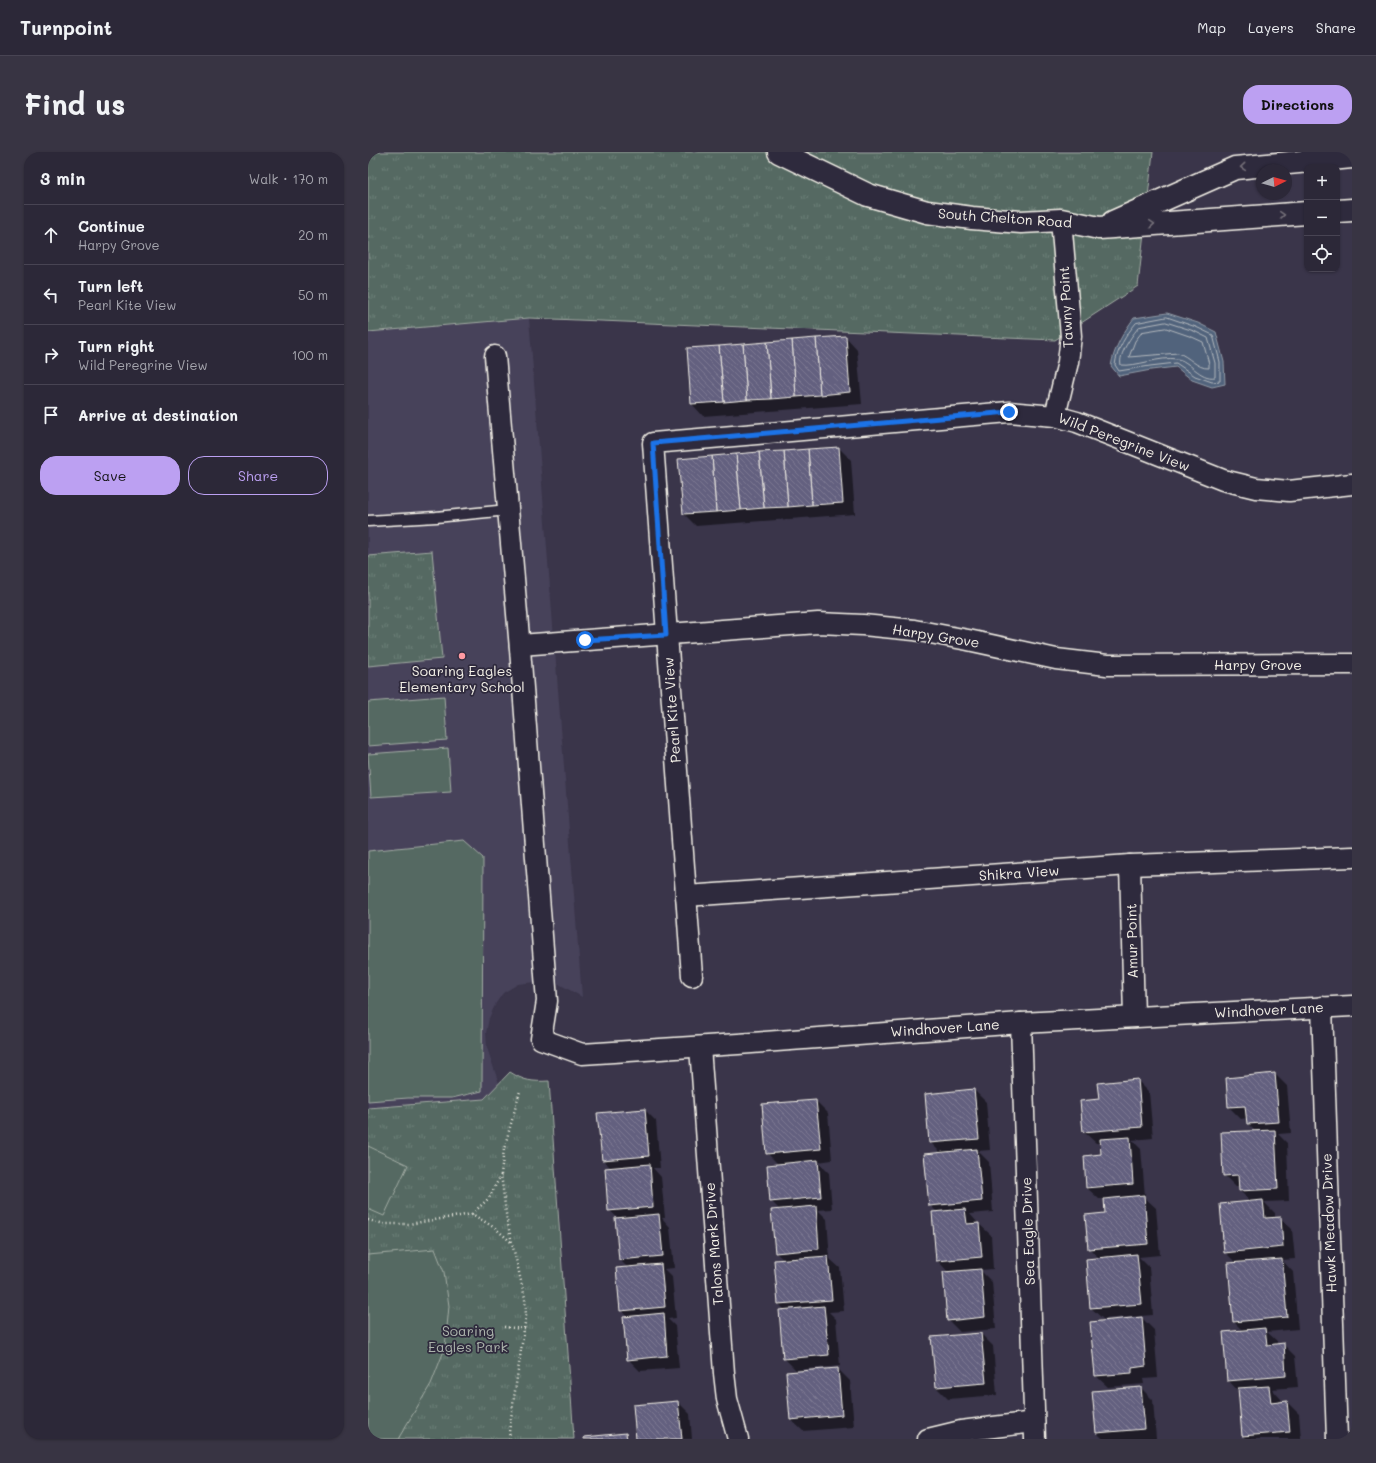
<!DOCTYPE html>
<html lang="en">
<head>
<meta charset="utf-8">
<style>
	body { margin:0; font-family:Mali,sans-serif; background:#383443; color:#f1f3f6 }
	.controls { position:absolute; right:12px; top:12px; display:grid; overflow:hidden; border-radius:8px; box-shadow:0 1px 3px #0004 }
	.controls button { width:36px; height:36px; display:grid; place-items:center; padding:0; border:0; border-bottom:1px solid #484453; background:#2c2838; color:#f1f3f6; font:20px sans-serif }
	.compass { position:absolute; left:888px; top:12px; width:36px; height:36px; border-radius:50%; background:#2c2838; box-shadow:0 1px 3px #0004; rotate:85deg }
	.stop { position:absolute; width:12px; height:12px; margin:-9px; border:3px solid #1a73e8; border-radius:50%; background:#fff }
	.stop.end { background:#1a73e8; border-color:#fff; box-shadow:0 1px 4px #0008 }
	.list { margin:0; padding:0; list-style:none }
	h2 { display:flex; justify-content:space-between; align-items:center; height:52px; margin:0; padding:0 16px; font-size:17px }
	h2 small { font-size:13px; font-weight:400; color:#a6a6ae }
	.list li { display:grid; grid-template-columns:26px 1fr auto; gap:12px; align-items:center; box-sizing:border-box; height:60px; padding:0 16px; border-top:1px solid #484453 }
	.list b { display:block; font-size:15px; white-space:nowrap }
	.list p { margin:0; font-size:13px; white-space:nowrap; color:#a6a6ae }
	.list em { font-size:13px; font-style:normal; color:#a6a6ae }
	.actions { display:flex; gap:8px; padding:12px 16px }
	.actions a { flex:1; padding:9px 0; border:1px solid #bca0f2; border-radius:16px; text-align:center; font-size:14px; color:#bca0f2 }
	.actions .main { background:#bca0f2; color:#111 }
	.icon { flex:none; width:22px; height:22px; fill:none; stroke:currentColor; stroke-width:2; stroke-linecap:round; stroke-linejoin:round }
	.map { position:relative; flex:none; width:984px; height:1287px; overflow:hidden; border-radius:16px }
	header { display:flex; align-items:center; gap:24px; box-sizing:border-box; height:56px; padding:0 20px; background:#2c2838; border-bottom:1px solid #484453 }
	header strong { font-size:19px }
	nav { display:flex; gap:22px; margin-inline-start:auto; font-size:14px }
	.intro { display:flex; align-items:center; justify-content:space-between; box-sizing:border-box; height:96px; padding:0 24px }
	h1 { margin:0; font-size:28px }
	.button { padding:10px 18px; border-radius:16px; background:#bca0f2; color:#111; font-size:14px; font-weight:700 }
	main { display:flex; gap:24px; padding:0 24px }
	aside { flex:1; background:#2c2838; border-radius:16px; box-shadow:0 1px 3px #0004 }
	.map>svg:first-child { display:block }
	.built { fill:#47425a }
	.grass { fill:url(#grass-tufts); stroke:#a4ada5 }
	.garden { fill:#546962; stroke:#a4ada5 }
	.water { fill:#51637c; stroke:#929ca7 }
	.shadow { fill:#0007 }
	.lines { fill:none; stroke-linecap:round; stroke-linejoin:round }
	.shore { stroke:#b3b8bd; stroke-width:1 }
	.building { fill:url(#building-back-hatch); stroke:#f4f1e8 }
	.service-casing { stroke:#f4f1e8; stroke-width:13 }
	.minor-casing { stroke:#f4f1e8; stroke-width:23 }
	.secondary-casing { stroke:#f4f1e8; stroke-width:25 }
	.path { stroke:#f4f1e8; stroke-width:2.5; stroke-dasharray:1 3; stroke-linecap:butt }
	.service { stroke:#2f2a3d; stroke-width:10 }
	.minor { stroke:#2f2a3d; stroke-width:20 }
	.secondary { stroke:#2f2a3d; stroke-width:22 }
	.oneway { stroke:#747079 }
	.route { stroke:#1a73e8; stroke-width:5 }
	.poi-dot { fill:#ff9aa2; stroke:#2f2a3d; stroke-width:1.5 }
	.labels { text-anchor:middle; stroke-width:3.5; stroke-linejoin:round; paint-order:stroke }
	.street-label { font-size:14px; fill:#f4f1e8; stroke:#2f2a3d }
	.poi-label { font-size:14px; fill:#f4f1e8; stroke:#2f2a3d }
	.park-label { font-size:14px; fill:#acb4ac; stroke:#2f2a3d }
</style>
</head>
<body>
<header>
<strong>Turnpoint</strong>
<nav><a>Map</a><a>Layers</a><a>Share</a></nav>
</header>
<div class="intro"><h1>Find us</h1><a class="button">Directions</a></div>
<main>
<aside>
<h2>3 min<small>Walk · 170 m</small></h2>
<ul class="list">
<li><svg class="icon" aria-label="ahead" viewBox="0 0 24 24"><path d="M12 20V5M6 11l6-6 6 6"/></svg><div><b>Continue</b><p>Harpy Grove</p></div><em>20 m</em></li>
<li><svg class="icon" aria-label="left" viewBox="0 0 24 24"><path d="M17 20v-9H6M10 6l-5 5 5 5"/></svg><div><b>Turn left</b><p>Pearl Kite View</p></div><em>50 m</em></li>
<li><svg class="icon" aria-label="right" viewBox="0 0 24 24"><path d="M7 20v-9h11M14 6l5 5-5 5"/></svg><div><b>Turn right</b><p>Wild Peregrine View</p></div><em>100 m</em></li>
<li><svg class="icon" aria-label="arrive" viewBox="0 0 24 24"><path d="M6 21V4h12l-3 4 3 4H6"/></svg><div><b>Arrive at destination</b></div></li>
</ul>
<div class="actions"><a class="main">Save</a><a>Share</a></div>
</aside>
<div class="map">
<svg width="984" height="1287" viewBox="0 0 984 1287">
	<defs>
		<pattern id="grass-tufts" width="24" height="20" patternUnits="userSpaceOnUse"><rect width="24" height="20" fill="#546962"/><path d="M3 7l-1-3M5 7V3M7 7l1-3M15 17l-1-3M17 17v-4M19 17l1-3" fill="none" stroke="#6d7f78"/></pattern>
		<pattern id="building-back-hatch" width="6" height="6" patternUnits="userSpaceOnUse"><rect width="6" height="6" fill="#64617f"/><path d="M-1 5l2 2M0 0l6 6M5-1l2 2" fill="none" stroke="#7b7891"/></pattern>
	</defs>
	<rect width="100%" height="100%" fill="#3a354a"/>
	<filter id="ink" filterUnits="userSpaceOnUse"><feTurbulence type="fractalNoise" baseFrequency=".025" numOctaves="2"/><feDisplacementMap in="SourceGraphic" scale="8" xChannelSelector="R" yChannelSelector="G"/><feConvolveMatrix kernelMatrix="1 2 1 2 8 2 1 2 1" color-interpolation-filters="sRGB"/></filter>
	<g filter="url(#ink)">
		<polygon class="built" points="161,166 214,845 184,828 150,832 135,841 128,851 121,866 118,881 119,896 131,932 116,947 0,956 0,180"/>
		<g class="grass">
			<polygon points="0,0 785,0 770,134 687,188 161,166 0,180"/>
			<polygon points="64,399 74,507 0,514 0,404"/>
			<path d="M142,920c14,9 22,10 39,9l25,358h-206v-331l116,-9z"/>
		</g>
		<g class="garden">
			<polygon points="76,544 79,588 0,594 0,550"/>
			<polygon points="80,596 83,640 3,645 0,602"/>
			<polygon points="96,689 115,706 114,939 84,946 40,946 0,949 0,699"/>
			<polygon points="0,994 40,1013 16,1064 0,1057"/>
			<polygon points="67,1097 76,1120 81,1154 77,1196 63,1232 30,1287 0,1287 0,1103"/>
		</g>
		<path class="water" d="M799,161l31,10 18,9 8,30 1,22 -13,3 -20,-7 -16,-13 -25,3 -32,6 -8,-10c3,-18 12,-33 23,-48z"/>
		<g class="shadow">
			<polygon points="478,185 489,197 494,252 335,264 324,252 320,197"/>
			<polygon points="471,296 483,308 487,362 328,374 316,362 311,308"/>
			<polygon points="907,922 919,934 923,981 910,982 919,991 921,1049 896,1050 907,1061 907,1066 912,1066 924,1077 927,1107 914,1108 925,1120 930,1177 899,1180 909,1189 909,1193 915,1192 927,1204 930,1235 904,1237 913,1247 913,1251 919,1250 931,1262 933,1287 878,1287 875,1284 871,1240 860,1228 875,1179 866,1170 869,1112 857,1100 883,1050 872,1039 872,1035 868,1035 856,1023 888,980 880,972 879,966 873,967 861,955 859,927"/>
			<polygon points="769,928 781,940 785,986 764,988 773,997 777,1044 775,1044 788,1056 792,1103 771,1105 781,1115 785,1163 735,1167 723,1156 731,1106 721,1096 738,1062 737,1047 731,1047 719,1036 734,1003 733,991 728,991 716,980 732,948"/>
			<polygon points="606,938 618,950 622,998 610,999 621,1010 625,1060 602,1062 609,1070 609,1072 611,1072 623,1083 625,1117 612,1118 624,1130 628,1177 592,1180 580,1168 581,1121 569,1108 569,1060 562,1053 573,1001 562,990"/>
			<polygon points="448,949 460,961 464,1008 450,1010 461,1021 464,1057 450,1058 459,1067 462,1107 472,1116 476,1159 461,1160 468,1167 472,1214 428,1218 416,1206 418,1159 411,1152 407,1109 416,1108 408,1101 412,1058 403,1049 411,1013 399,1001"/>
			<polygon points="277,958 288,969 292,1016 285,1016 293,1025 297,1066 294,1066 302,1075 306,1116 296,1117 304,1125 308,1166 300,1167 307,1174 311,1216 272,1219 260,1207 260,1166 253,1158 260,1116 252,1108 250,1066 241,1058 243,1016 235,1008"/>
			<polygon points="774,1166 786,1178 790,1226 775,1227 776,1232 740,1235 728,1224"/>
			<polygon points="613,1182 625,1194 629,1243 580,1247 568,1235 564,1186"/>
			<polygon points="470,1217 482,1229 486,1275 435,1279 423,1268"/>
			<polygon points="773,1236 785,1248 788,1287 735,1287 729,1281 725,1240"/>
			<polygon points="310,1250 322,1262 324,1287 269,1287"/>
		</g>
		<g class="lines">
			<g class="shore">
				<path d="M799,165l29,10 17,8 7,27v19l-8,1 -17,-6 -19,-13 -26,3 -31,5 -4,-6c2,-16 11,-30 21,-42z"/>
				<path d="M798,170l28,9 14,7 7,25v14c-15,3 -26,-17 -38,-18 -17,-3 -41,8 -56,6 -3,-10 11,-30 18,-38z"/>
				<path d="M798,176l26,9 11,5 6,22v4c-12,1 -20,-12 -31,-15l-49,4 6,-16 7,-9z"/>
			</g>
		</g>
		<g class="building">
			<polygon points="478,184 482,240 452,243 448,186"/>
			<polygon points="448,186 452,243 428,245 424,188"/>
			<polygon points="424,188 428,245 403,247 399,190"/>
			<polygon points="399,190 403,247 379,248 375,192"/>
			<polygon points="375,192 379,248 356,250 351,194"/>
			<polygon points="351,194 356,250 323,252 319,196"/>
			<polygon points="471,295 475,351 444,353 440,297"/>
			<polygon points="440,297 444,353 420,355 416,299"/>
			<polygon points="416,299 420,355 396,356 391,300"/>
			<polygon points="391,300 396,356 373,358 368,302"/>
			<polygon points="368,302 373,358 348,360 344,304"/>
			<polygon points="344,304 348,360 315,362 310,307"/>
			<polygon points="907,921 911,970 879,972 877,954 860,955 858,926"/>
			<polygon points="770,927 774,975 715,980 712,949 731,947 729,931"/>
			<polygon points="606,937 611,987 561,991 557,942"/>
			<polygon points="448,948 453,997 398,1002 394,952"/>
			<polygon points="277,957 281,1004 234,1008 229,961"/>
			<polygon points="907,978 910,1037 871,1039 870,1023 855,1024 853,980"/>
			<polygon points="762,985 765,1032 718,1036 716,1004 733,1002 732,987"/>
			<polygon points="609,997 614,1049 561,1054 556,1002"/>
			<polygon points="450,1008 453,1045 402,1050 399,1013"/>
			<polygon points="282,1012 285,1055 240,1059 237,1016"/>
			<polygon points="776,1043 780,1092 720,1097 717,1063 737,1061 736,1047"/>
			<polygon points="895,1048 897,1066 913,1065 915,1095 856,1101 852,1052"/>
			<polygon points="448,1054 451,1097 407,1101 403,1058"/>
			<polygon points="597,1057 599,1072 611,1071 614,1105 568,1109 564,1060"/>
			<polygon points="291,1062 295,1104 251,1108 247,1066"/>
			<polygon points="769,1102 774,1152 722,1156 718,1107"/>
			<polygon points="460,1104 464,1148 410,1152 406,1108"/>
			<polygon points="914,1107 919,1165 865,1170 860,1111"/>
			<polygon points="293,1112 297,1155 252,1159 248,1116"/>
			<polygon points="613,1117 617,1165 579,1169 575,1120"/>
			<polygon points="456,1154 461,1203 415,1207 411,1158"/>
			<polygon points="296,1161 299,1204 259,1208 255,1165"/>
			<polygon points="774,1165 778,1214 764,1216 764,1221 727,1224 722,1170"/>
			<polygon points="897,1176 899,1193 916,1191 918,1224 859,1229 855,1180"/>
			<polygon points="613,1181 618,1231 568,1235 563,1185"/>
			<polygon points="470,1216 474,1263 422,1268 418,1220"/>
			<polygon points="901,1234 903,1251 919,1249 922,1280 874,1284 870,1236"/>
			<polygon points="773,1235 777,1277 728,1281 724,1239"/>
			<polygon points="310,1249 314,1287 268,1287 265,1253"/>
			<polygon points="258,1281 259,1287 216,1287 216,1285"/>
		</g>
		<g class="lines">
			<g class="service-casing">
				<polyline id="service" points="0,369 68,365 140,358"/>
			</g>
			<g class="minor-casing">
				<g id="minor">
					<polyline points="127,204 152,497 179,849 173,887 214,902 370,892 653,871 984,854"/>
					<polyline points="687,264 700,210 703,184 693,68"/>
					<polyline points="152,493 450,471 495,473 546,478 600,488 688,507 739,513 984,512"/>
					<polyline points="762,713 766,865"/>
					<polyline points="318,744 762,713 984,705"/>
					<polyline points="324,824 285,291 641,260 687,264 709,270 855,328 888,336 921,339 984,332"/>
					<polyline points="954,855 969,1287"/>
					<polyline points="653,871 667,1287"/>
					<polyline points="332,895 356,1221 359,1247 370,1287"/>
					<polyline points="560,1287 593,1279 666,1270"/>
				</g>
			</g>
			<g class="secondary-casing">
				<g id="secondary">
					<polyline points="411,0 500,43 559,60 604,66 653,70 693,68 731,76 939,61"/>
					<polyline points="969,59 984,58"/>
					<polyline points="745,70 867,16 984,5"/>
				</g>
			</g>
			<g class="path">
				<polyline points="104,1062 121,1046 133,1023"/>
				<polyline points="0,1068 17,1072 41,1072 104,1062 127,1076 143,1090"/>
				<polyline points="136,1175 157,1177"/>
				<polyline points="142,1287 141,1280 158,1164 157,1146 139,1069 133,1022 136,997 152,939"/>
			</g>
			<use href="#service" class="service"/>
			<use href="#minor" class="minor"/>
			<use href="#secondary" class="secondary"/>
		</g>
		<defs><path id="oneway-chevron" d="M-2-3.5L2.5 0L-2 3.5" fill="none" stroke-width="1.6" stroke-linecap="round" stroke-linejoin="round"/></defs>
		<g class="oneway">
			<use href="#oneway-chevron" transform="translate(875 15) rotate(175)"/>
			<use href="#oneway-chevron" transform="translate(914 63) rotate(-4)"/>
			<use href="#oneway-chevron" transform="translate(784 72) rotate(-4)"/>
		</g>
	</g>
	<g class="lines" filter="url(#ink)">
		<polyline class="route" points="217,488 298,483 285,291 641,260"/>
	</g>
	<circle class="poi-dot" cx="94" cy="504" r="4"/>
	<g class="labels">
		<g class="street-label">
			<text transform="translate(637 66) rotate(4)" y="5">South Chelton Road</text>
			<text transform="translate(698 155) rotate(-93)" y="5">Tawny Point</text>
			<text transform="translate(756 290) rotate(21)" y="5">Wild Peregrine View</text>
			<text transform="translate(568 484) rotate(9)" y="5">Harpy Grove</text>
			<text x="890" y="518">Harpy Grove</text>
			<text transform="translate(304 558) rotate(-94)" y="5">Pearl Kite View</text>
			<text transform="translate(651 721) rotate(-4)" y="5">Shikra View</text>
			<text transform="translate(764 789) rotate(-91)" y="5">Amur Point</text>
			<text transform="translate(901 858) rotate(-3)" y="5">Windhover Lane</text>
			<text transform="translate(577 876) rotate(-4)" y="5">Windhover Lane</text>
			<text transform="translate(961 1071) rotate(-92)" y="5">Hawk Meadow Drive</text>
			<text transform="translate(660 1079) rotate(-92)" y="5">Sea Eagle Drive</text>
			<text transform="translate(346 1092) rotate(-94)" y="5">Talons Mark Drive</text>
		</g>
		<g class="poi-label">
			<text x="94" y="524">Soaring Eagles<tspan x="94" dy="16">Elementary School</tspan></text>
		</g>
		<g class="park-label">
			<text x="100" y="1184">Soaring<tspan x="100" dy="16">Eagles Park</tspan></text>
		</g>
	</g>
</svg>
<div class="controls">
<button>+</button>
<button>−</button>
<button><svg class="icon" aria-label="locate" viewBox="0 0 24 24"><circle cx="12" cy="12" r="6"/><path d="M12 2v4M12 18v4M2 12h4M18 12h4"/></svg></button>
</div>
<svg class="compass" viewBox="-18 -18 36 36"><path d="M0-13l5 13h-10z" fill="#e53935"/><path d="M0 13l5-13h-10z" fill="#a6a6ae"/></svg>
<div class="stop" style="left:217px;top:488px"></div>
<div class="stop end" style="left:641px;top:260px"></div>
</div>
</main>
</body>
</html>
